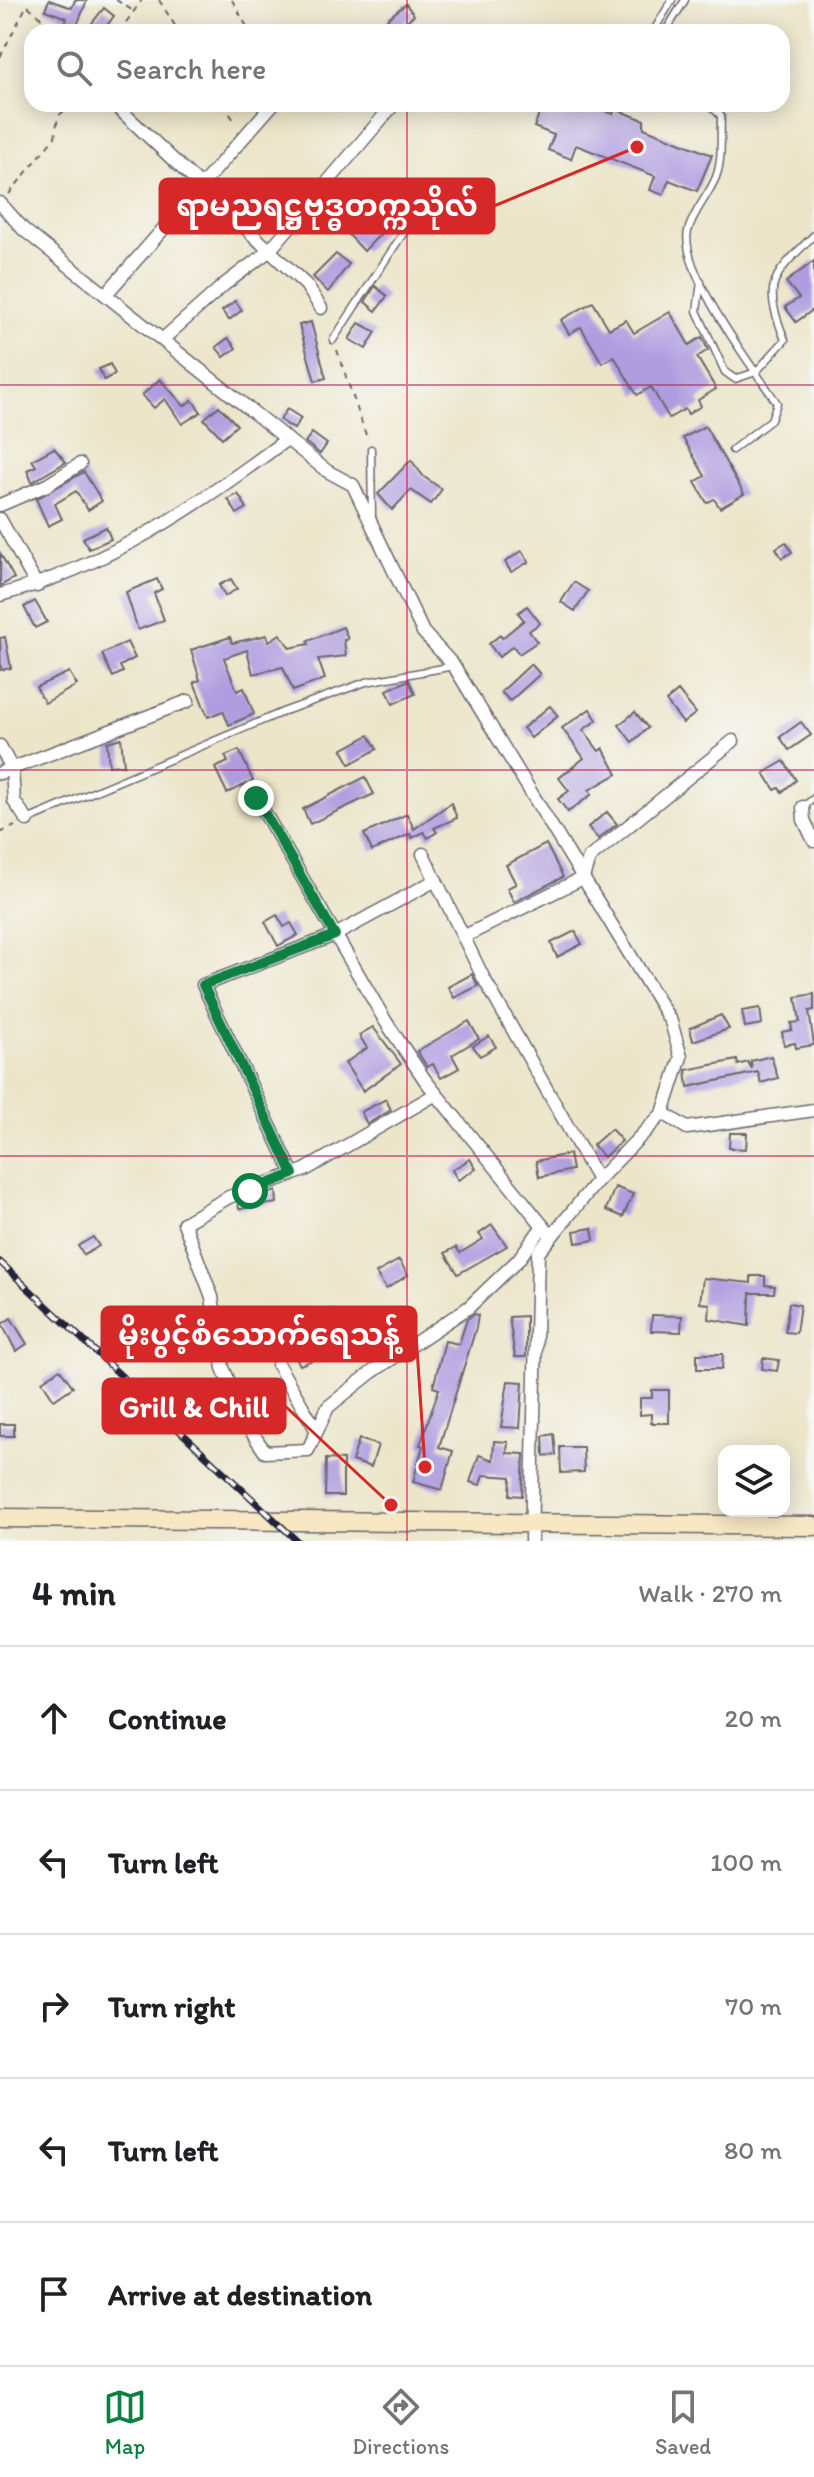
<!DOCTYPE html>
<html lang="en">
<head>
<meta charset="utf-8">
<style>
	body { margin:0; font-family:Itim,"Noto Sans Myanmar",sans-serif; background:#f2f2f2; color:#202124 }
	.controls { position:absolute; right:24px; bottom:24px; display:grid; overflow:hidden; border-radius:16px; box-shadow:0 4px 20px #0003 }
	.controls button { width:72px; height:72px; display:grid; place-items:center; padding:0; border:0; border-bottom:2px solid #e0e0e0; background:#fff; color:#202124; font:40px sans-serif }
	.stop { position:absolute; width:24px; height:24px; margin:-18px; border:6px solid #0b8043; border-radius:50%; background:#fff }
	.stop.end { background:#0b8043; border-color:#fff; box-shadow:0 2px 8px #0008 }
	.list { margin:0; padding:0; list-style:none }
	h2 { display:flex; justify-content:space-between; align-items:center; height:104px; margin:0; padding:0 32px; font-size:34px }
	h2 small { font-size:26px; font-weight:400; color:#757577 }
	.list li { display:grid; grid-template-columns:52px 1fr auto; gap:24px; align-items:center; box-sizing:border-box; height:144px; padding:0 32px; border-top:2px solid #e0e0e0 }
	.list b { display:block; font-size:30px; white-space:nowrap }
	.list em { font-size:26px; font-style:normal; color:#757577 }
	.icon { flex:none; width:44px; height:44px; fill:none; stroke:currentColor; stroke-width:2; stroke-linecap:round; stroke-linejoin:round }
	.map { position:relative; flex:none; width:814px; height:1541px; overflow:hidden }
	.search { position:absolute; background:#fff; box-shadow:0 4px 20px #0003; left:24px; right:24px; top:24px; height:88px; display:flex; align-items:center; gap:20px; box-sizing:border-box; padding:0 28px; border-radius:24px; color:#757577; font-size:30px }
	.sheet { height:824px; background:#fff }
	nav { display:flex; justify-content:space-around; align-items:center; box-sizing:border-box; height:112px; border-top:2px solid #e0e0e0; background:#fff; font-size:22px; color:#757577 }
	nav a { display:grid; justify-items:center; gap:4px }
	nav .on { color:#0b8043 }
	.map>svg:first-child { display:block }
	.building { fill:#af9de0 }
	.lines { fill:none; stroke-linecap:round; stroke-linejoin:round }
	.service-casing { stroke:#69666d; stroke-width:9 }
	.minor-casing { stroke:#69666d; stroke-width:15 }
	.secondary-casing { stroke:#69666d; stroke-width:21 }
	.path { stroke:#69666d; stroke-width:2; stroke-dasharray:6 6; stroke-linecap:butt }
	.service { stroke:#fff; stroke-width:6 }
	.minor { stroke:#fff; stroke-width:12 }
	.secondary { stroke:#f7e8c3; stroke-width:18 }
	.rail-casing { stroke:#22223b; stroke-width:7 }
	.rail { stroke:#f6f6f2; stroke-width:4; stroke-dasharray:12; stroke-linecap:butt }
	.route { stroke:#0b8043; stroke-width:10 }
	.grid { fill:none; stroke:#c2185b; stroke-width:2; stroke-opacity:0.55 }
	.leader { fill:none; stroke:#d62828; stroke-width:3 }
	.callout-dot { fill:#d62828; stroke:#f6f6f2; stroke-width:3 }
	.callout { fill:#d62828; stroke:#d62828; stroke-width:3 }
	.callout-label { font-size:30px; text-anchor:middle; font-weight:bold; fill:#fff }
</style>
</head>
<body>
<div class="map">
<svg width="814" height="1541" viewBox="0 0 814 1541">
	<rect width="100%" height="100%" fill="#f6f6f2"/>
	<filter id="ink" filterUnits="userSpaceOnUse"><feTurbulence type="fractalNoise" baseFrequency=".0125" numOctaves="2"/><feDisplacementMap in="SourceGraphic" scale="16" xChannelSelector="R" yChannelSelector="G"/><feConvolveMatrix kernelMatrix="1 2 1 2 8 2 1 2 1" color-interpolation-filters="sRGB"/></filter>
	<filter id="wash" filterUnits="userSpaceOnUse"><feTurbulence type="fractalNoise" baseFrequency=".006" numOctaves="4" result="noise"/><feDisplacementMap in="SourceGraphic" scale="32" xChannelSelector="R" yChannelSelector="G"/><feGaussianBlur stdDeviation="1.8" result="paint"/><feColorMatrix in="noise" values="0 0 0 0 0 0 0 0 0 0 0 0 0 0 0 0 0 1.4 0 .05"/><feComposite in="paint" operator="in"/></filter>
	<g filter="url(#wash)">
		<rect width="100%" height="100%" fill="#ece5c9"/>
		<g id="blocks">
			<g class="building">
				<polygon points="49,0 72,8 75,0 87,0 76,28 65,24 67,18 45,10"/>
				<polygon points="406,4 414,15 395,30 387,19"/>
				<polygon points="104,8 114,16 102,32 85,32"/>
				<polygon points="543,104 587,104 613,114 615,109 644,120 644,128 712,155 697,191 669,180 663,195 650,190 655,176 576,145 571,159 548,150 554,135 534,127"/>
				<polygon points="374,215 388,226 364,251 348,234 355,226 361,232"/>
				<polygon points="336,254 349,264 328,292 313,277"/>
				<polygon points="814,261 814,309 796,322 785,307 799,298 786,282"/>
				<polygon points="375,286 387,296 376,311 365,302"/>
				<polygon points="235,301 242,310 229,320 222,311"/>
				<polygon points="593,302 609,329 626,320 634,333 670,312 689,345 702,337 708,350 697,357 716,389 698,400 701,406 688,414 685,409 669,418 651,387 637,395 614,356 602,363 581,327 569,334 561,320"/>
				<polygon points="311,322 326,378 315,381 299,325"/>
				<polygon points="359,323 376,332 366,349 349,339"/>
				<polygon points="228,338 236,348 224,357 216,347"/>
				<polygon points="110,364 115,374 104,380 99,369"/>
				<polygon points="160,379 184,406 192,400 201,412 182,424 165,399 154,408 142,395"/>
				<polygon points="219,406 237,425 222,438 204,419"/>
				<polygon points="287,409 301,418 294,429 280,420"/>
				<polygon points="705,426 744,494 720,508 714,499 707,503 695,482 705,476 683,438"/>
				<polygon points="312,433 327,444 320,454 305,442"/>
				<polygon points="54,448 66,462 32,482 27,470 36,466 32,460"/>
				<polygon points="411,460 424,477 442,489 431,504 411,490 392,510 378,494"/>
				<polygon points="84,472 102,501 88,510 76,491 55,504 62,519 48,526 36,499"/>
				<polygon points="238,494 247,508 237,514 228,499"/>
				<polygon points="106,527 111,539 89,549 83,538"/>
				<polygon points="786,542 792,552 782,558 776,548"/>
				<polygon points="522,551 529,562 511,572 505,562"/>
				<polygon points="0,553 14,578 0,586"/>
				<polygon points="157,579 162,589 154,593 164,620 138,630 126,592"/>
				<polygon points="231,579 237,589 225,596 219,585"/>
				<polygon points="574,582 588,591 575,611 561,602"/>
				<polygon points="35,601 47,622 35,628 24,607"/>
				<polygon points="527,606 540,623 529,631 537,642 519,654 513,646 499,657 489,644 500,635 502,638 524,620 518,613"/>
				<polygon points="343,627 348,639 344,640 346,656 318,659 325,679 293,691 283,667 253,674 247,650 224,658 237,691 244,688 254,714 229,725 223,711 208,717 194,682 200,680 191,650 230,637 232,643 267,635 269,641 280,634 290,648 309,644 308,641"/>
				<polygon points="5,637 11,668 1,670 0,638"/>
				<polygon points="127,642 135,658 120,666 123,672 113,677 102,654"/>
				<polygon points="531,664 540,674 510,701 501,692"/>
				<polygon points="69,672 77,685 45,703 36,687"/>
				<polygon points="409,680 415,694 393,704 387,690"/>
				<polygon points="678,691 696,713 683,723 666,701"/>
				<polygon points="550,706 558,716 531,738 523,728"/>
				<polygon points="590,709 597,720 583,730 599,751 603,748 617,774 589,790 592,794 568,812 558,799 569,791 559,778 584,758 562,728"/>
				<polygon points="635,712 648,728 632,742 619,725"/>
				<polygon points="801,722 811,735 789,750 780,737"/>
				<polygon points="369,735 377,749 350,764 342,750"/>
				<polygon points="121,738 124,765 109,766 107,742"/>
				<polygon points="239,750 253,781 227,793 215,768 228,762 225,756"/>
				<polygon points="784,761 796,780 782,792 779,788 775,790 764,773"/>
				<polygon points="365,777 374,794 310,824 303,809"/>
				<polygon points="451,803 457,818 434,828 437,832 428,838 424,832 412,838 410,834 372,851 364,834 407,814 414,829"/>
				<polygon points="607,812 617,824 598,839 588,827"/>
				<polygon points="546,844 563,877 514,902 507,888 516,884 506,865"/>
				<polygon points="277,915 284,927 291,923 298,935 278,946 265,922"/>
				<polygon points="575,931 582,944 557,957 551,943"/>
				<polygon points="472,974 478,986 454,998 448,987"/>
				<polygon points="814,994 814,1010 809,1011 814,1045 796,1048 795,1043 784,1045 782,1032 792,1030 791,1023 800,1022 796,997"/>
				<polygon points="760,1008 762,1024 745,1027 742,1011"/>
				<polygon points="721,1015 729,1029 693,1041 690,1028"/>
				<polygon points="469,1021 479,1039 452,1055 459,1068 441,1078 433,1064 427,1067 417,1051"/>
				<polygon points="373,1027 401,1064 363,1091 345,1063 367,1048 359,1035"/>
				<polygon points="489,1036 496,1047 480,1056 473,1046"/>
				<polygon points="771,1056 778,1078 761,1083 758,1072 688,1087 686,1070 737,1060 738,1065 748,1062 752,1069 751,1061"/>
				<polygon points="386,1099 391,1110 367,1124 361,1112"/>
				<polygon points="611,1129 622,1141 604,1157 593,1145"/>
				<polygon points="730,1133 747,1133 746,1149 729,1148"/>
				<polygon points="569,1154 572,1170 539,1177 536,1161"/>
				<polygon points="470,1159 476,1169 458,1180 452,1170"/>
				<polygon points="615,1187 633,1194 623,1217 606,1210"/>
				<polygon points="276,1191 277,1203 239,1209 238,1204"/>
				<polygon points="492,1225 507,1246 458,1274 445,1253 456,1247 460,1253 483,1239 479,1234"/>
				<polygon points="592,1228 594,1240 576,1243 574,1231"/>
				<polygon points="93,1237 99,1246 84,1255 78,1246"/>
				<polygon points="399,1260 408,1275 386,1289 376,1273"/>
				<polygon points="751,1276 765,1276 765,1285 775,1286 774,1293 750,1293 749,1326 709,1319 710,1304 700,1303 703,1278 751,1283"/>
				<polygon points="789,1303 800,1305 796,1333 785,1332"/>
				<polygon points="335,1310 343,1327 305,1342 313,1360 300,1365 286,1339 309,1329 306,1321"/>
				<polygon points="474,1314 478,1315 476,1328 439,1447 453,1451 442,1490 413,1482 423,1446 420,1445 439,1389 433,1387 445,1341 459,1344 467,1319"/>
				<polygon points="652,1315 682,1316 681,1332 651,1331"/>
				<polygon points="526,1316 526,1357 515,1357 509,1317"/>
				<polygon points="11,1318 27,1344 16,1351 2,1324"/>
				<polygon points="697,1354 723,1354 722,1369 697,1369"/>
				<polygon points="763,1358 779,1360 777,1371 762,1369"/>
				<polygon points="60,1369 73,1387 54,1400 42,1381"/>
				<polygon points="508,1381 523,1382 520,1428 501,1427"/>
				<polygon points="652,1390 669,1390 669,1423 651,1423 651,1414 640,1415 640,1398 652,1398"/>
				<rect x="0" y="1424" width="14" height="12"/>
				<polygon points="554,1434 556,1455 544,1456 543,1436"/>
				<polygon points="359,1439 378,1445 371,1467 352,1461"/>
				<polygon points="494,1441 508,1442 507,1453 524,1454 522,1496 510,1495 511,1477 483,1475 480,1485 470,1482 479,1455 493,1460"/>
				<polygon points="560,1447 583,1447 584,1472 561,1473"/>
				<polygon points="326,1459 343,1460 343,1496 325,1496"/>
			</g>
		</g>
	</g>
	<g filter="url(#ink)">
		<use href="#blocks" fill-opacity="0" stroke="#69666d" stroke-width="2"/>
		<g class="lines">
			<g class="service-casing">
				<g id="service">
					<polyline points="653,32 672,0"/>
					<polyline points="665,32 685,0"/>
					<path d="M709,104l12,12c-1,19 2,43 -5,61 -7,18 -23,35 -28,54 -9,40 66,138 89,172l-6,17 -39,30"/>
					<path d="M701,282l-4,29 28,61 10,7 21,-7 29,-32c-23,-58 -14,-62 29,-105"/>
					<polyline points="333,340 408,226"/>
					<polyline points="371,449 372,518"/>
					<polyline points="803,807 814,798"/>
					<polyline points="27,820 285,711 366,682 454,666"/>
				</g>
			</g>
			<g class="minor-casing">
				<g id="minor">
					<polyline points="341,32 343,30"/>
					<polyline points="114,104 306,285 321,308"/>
					<polyline points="0,203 24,230 327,471 353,485 423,632 454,666 671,1022 681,1057 663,1113 598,1180 538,1253 531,1541"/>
					<polyline points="107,293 273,104"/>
					<polyline points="163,339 225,284 269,251 394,104"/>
					<polyline points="0,505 47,485 80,464"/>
					<polyline points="0,519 37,586"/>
					<path d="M0,595c107,-28 199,-90 287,-156"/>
					<polyline points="0,746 12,769 14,801 27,820"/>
					<polyline points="0,773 188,701"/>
					<polyline points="256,798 386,1022 425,1080 547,1231"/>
					<polyline points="803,807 804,820 814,841"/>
					<polyline points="423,854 483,977 598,1180"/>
					<polyline points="463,937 583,878 589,858 733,741"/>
					<polyline points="436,1094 305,1170 229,1197 184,1223 212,1297 223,1368 251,1431 265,1452 308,1450 328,1407 372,1372 469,1307 518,1260 543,1226"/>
					<polyline points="663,1113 687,1128 814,1110"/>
					<polyline points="293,1174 203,985 335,935 436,880"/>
					<polyline points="278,1365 317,1431"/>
				</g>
			</g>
			<g class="secondary-casing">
				<polyline id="secondary" points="0,1518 814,1526"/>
			</g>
			<g class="path">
				<polyline points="116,0 132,10"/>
				<polyline points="159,0 179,32"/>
				<polyline points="232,0 250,32"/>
				<polyline points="119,32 142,0"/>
				<polyline points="0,57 27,5 57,32"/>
				<polyline points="223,104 236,123"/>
				<polyline points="9,194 55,137 58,116 73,104"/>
				<polyline points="337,350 367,438"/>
				<polyline points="0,833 15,826"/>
			</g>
			<use href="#service" class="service"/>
			<use href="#minor" class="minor"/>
			<use href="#secondary" class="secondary"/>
			<g class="rail-casing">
				<polyline id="rail" points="0,1262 297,1541"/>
			</g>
			<use href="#rail" class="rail"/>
		</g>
	</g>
	<g class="lines" filter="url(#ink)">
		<polyline class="route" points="250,1191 293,1174 203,985 335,935 256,798"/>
	</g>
	<path class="grid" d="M407,0v32M407,104v1437M0,385h814M0,770h814M0,1156h814"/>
	<path class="leader" d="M637 147L494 206M425 1467L416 1334M391 1505L285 1406"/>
	<g class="callout-dot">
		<circle cx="637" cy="147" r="8"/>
		<circle cx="425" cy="1467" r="8"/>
		<circle cx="391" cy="1505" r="8"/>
	</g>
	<g class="callout">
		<rect x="160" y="179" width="334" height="54" rx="8"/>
		<rect x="102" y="1307" width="314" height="54" rx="8"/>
		<rect x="103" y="1379" width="182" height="54" rx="8"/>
	</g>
	<g class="callout-label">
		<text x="327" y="216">ရာမညရဋ္ဌဗုဒ္ဓတက္ကသိုလ်</text>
		<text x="259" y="1345">မိုးပွင့်စံသောက်ရေသန့်</text>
		<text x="194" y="1417">Grill &amp; Chill</text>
	</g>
</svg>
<div class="controls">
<button><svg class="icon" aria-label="layers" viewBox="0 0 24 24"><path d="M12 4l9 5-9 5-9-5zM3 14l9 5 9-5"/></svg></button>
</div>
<div class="stop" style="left:250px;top:1191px"></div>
<div class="stop end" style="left:256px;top:798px"></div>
<div class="search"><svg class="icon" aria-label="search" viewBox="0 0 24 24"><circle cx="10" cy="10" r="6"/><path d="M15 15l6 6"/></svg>Search here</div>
</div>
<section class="sheet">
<h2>4 min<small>Walk · 270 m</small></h2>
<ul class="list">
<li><svg class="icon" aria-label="ahead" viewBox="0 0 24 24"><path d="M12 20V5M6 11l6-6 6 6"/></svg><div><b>Continue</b></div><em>20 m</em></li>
<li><svg class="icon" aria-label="left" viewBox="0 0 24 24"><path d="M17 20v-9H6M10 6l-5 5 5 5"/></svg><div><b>Turn left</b></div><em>100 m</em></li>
<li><svg class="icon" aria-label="right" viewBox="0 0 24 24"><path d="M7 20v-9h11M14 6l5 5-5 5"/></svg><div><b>Turn right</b></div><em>70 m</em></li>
<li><svg class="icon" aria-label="left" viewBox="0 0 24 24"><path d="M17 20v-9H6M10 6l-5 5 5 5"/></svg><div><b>Turn left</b></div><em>80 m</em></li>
<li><svg class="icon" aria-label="arrive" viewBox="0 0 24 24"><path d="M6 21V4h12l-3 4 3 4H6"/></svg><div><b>Arrive at destination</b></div></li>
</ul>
</section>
<nav>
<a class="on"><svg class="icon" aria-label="map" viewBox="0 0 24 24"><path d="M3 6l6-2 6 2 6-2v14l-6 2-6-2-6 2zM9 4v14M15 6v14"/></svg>Map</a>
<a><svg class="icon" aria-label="directions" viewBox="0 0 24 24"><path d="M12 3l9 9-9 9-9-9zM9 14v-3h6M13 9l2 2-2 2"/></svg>Directions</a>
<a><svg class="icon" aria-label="saved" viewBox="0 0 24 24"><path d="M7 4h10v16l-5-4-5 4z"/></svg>Saved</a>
</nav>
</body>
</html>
